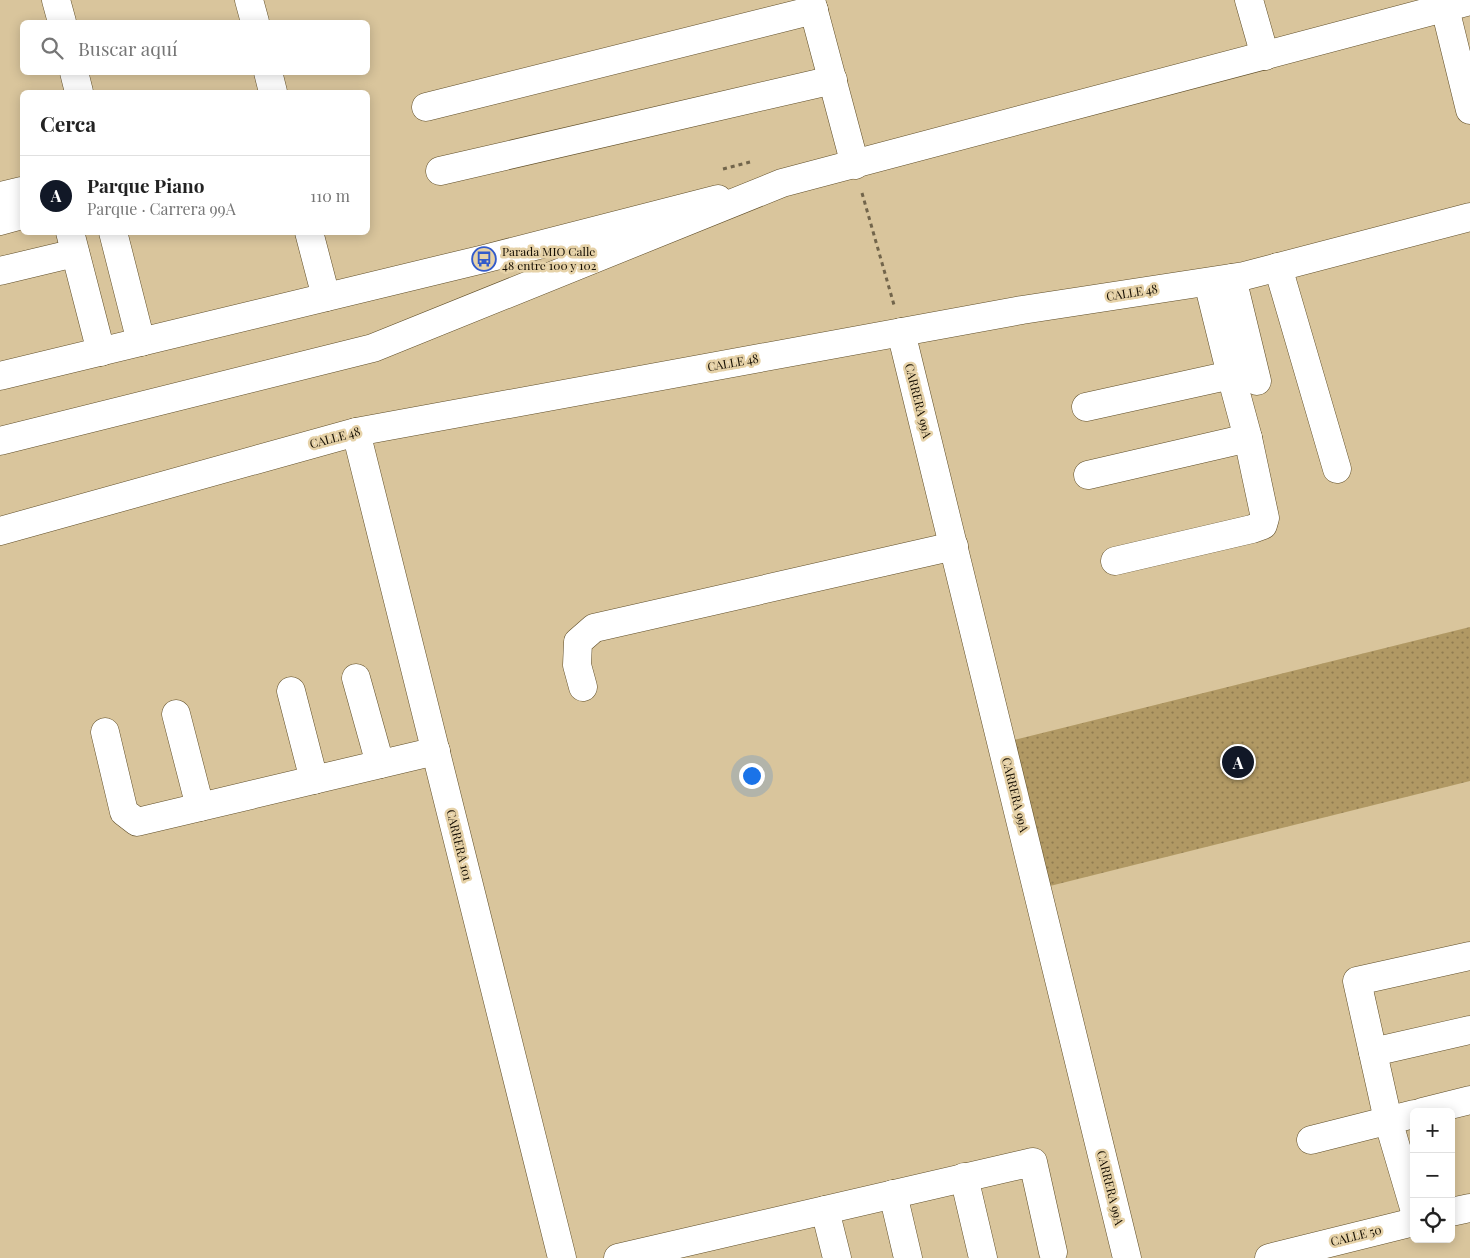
<!DOCTYPE html>
<html lang="es">
<head>
<meta charset="utf-8">
<style>
	body { margin:0; font-family:"Playfair Display",serif; background:#f2f2f2; color:#222 }
	.controls { position:absolute; right:15px; bottom:15px; display:grid; overflow:hidden; border-radius:8px; box-shadow:0 2px 12px #0003 }
	.controls button { width:45px; height:45px; display:grid; place-items:center; padding:0; border:0; border-bottom:1px solid #e0e0e0; background:#fff; color:#222; font:25px sans-serif }
	.you { position:absolute; left:751px; top:775px; width:18px; height:18px; margin:-12px; border:4px solid #fff; border-radius:50%; background:#1a73e8; box-shadow:0 0 0 8px #1a73e833 }
	.badge { display:grid; place-items:center; width:32px; height:32px; border-radius:50%; background:#111827; color:#fff; font-size:16px; font-weight:700 }
	.pin { position:absolute; translate:-50% -50%; border:2px solid #fff; box-shadow:0 1px 5px #0006 }
	.list { margin:0; padding:0; list-style:none }
	h2 { display:flex; justify-content:space-between; align-items:center; height:65px; margin:0; padding:0 20px; font-size:21px }
	h2 small { font-size:16px; font-weight:400; color:#767676 }
	.list li { display:grid; grid-template-columns:32px 1fr auto; gap:15px; align-items:center; box-sizing:border-box; height:80px; padding:0 20px; border-top:1px solid #e0e0e0 }
	.list b { display:block; font-size:19px; white-space:nowrap }
	.list p { margin:0; font-size:16px; white-space:nowrap; color:#767676 }
	.list em { font-size:16px; font-style:normal; color:#767676 }
	.icon { flex:none; width:28px; height:28px; fill:none; stroke:currentColor; stroke-width:2; stroke-linecap:round; stroke-linejoin:round }
	.map { position:relative; flex:none; width:1470px; height:1258px; overflow:hidden }
	.search { position:absolute; background:#fff; box-shadow:0 2px 12px #0003; left:20px; top:20px; width:350px; height:55px; display:flex; align-items:center; gap:12px; box-sizing:border-box; padding:0 18px; border-radius:8px; color:#767676; font-size:19px }
	.panel { position:absolute; background:#fff; box-shadow:0 2px 12px #0003; left:20px; top:90px; width:350px; height:145px; border-radius:8px }
	.map>svg:first-child { display:block }
	.grass { fill:url(#grass-dots) }
	.lines { fill:none; stroke-linecap:round; stroke-linejoin:round }
	.minor-casing { stroke:#5f4d27; stroke-width:29 }
	.major-casing { stroke:#5f4d27; stroke-width:29 }
	.path { stroke:#72654b; stroke-width:3; stroke-dasharray:4 4; stroke-linecap:butt }
	.minor { stroke:#fff; stroke-width:28 }
	.major { stroke:#fff; stroke-width:28 }
	.labels { text-anchor:middle; stroke-width:5; stroke-linejoin:round; paint-order:stroke }
	.poi-label { font-size:12px; fill:#150e02; stroke:#e6d2a8; text-anchor:start }
	.street-label { font-size:12px; fill:#150e02; stroke:#e6d2a8 }
</style>
</head>
<body>
<div class="map">
<svg width="1470" height="1258" viewBox="0 0 1470 1258">
	<defs>
		<pattern id="grass-dots" width="8" height="8" patternUnits="userSpaceOnUse" patternTransform="scale(1.25)"><rect width="8" height="8" fill="#b19964"/><path d="M2 2h.1M6 6h.1" fill="none" stroke="#8f7b50" stroke-width="1.8" stroke-linecap="round"/></pattern>
	</defs>
	<rect width="100%" height="100%" fill="#d9c59c"/>
	<polygon class="grass" points="1470,627 1470,781 1038,889 1002,743"/>
	<g class="lines">
		<g class="minor-casing">
			<g id="minor">
				<polyline points="56,0 62,22"/>
				<polyline points="249,0 255,22"/>
				<polyline points="811,0 855,165"/>
				<polyline points="1249,0 1265,56"/>
				<polyline points="74,72 79,92"/>
				<polyline points="268,72 273,92"/>
				<polyline points="426,107 814,10"/>
				<polyline points="440,171 833,80"/>
				<polyline points="0,196 22,191"/>
				<polyline points="0,221 22,215"/>
				<polyline points="70,232 101,352"/>
				<polyline points="113,232 141,342"/>
				<polyline points="309,232 326,297"/>
				<polyline points="1278,267 1337,469"/>
				<polyline points="0,271 75,253"/>
				<polyline points="1232,278 1257,381"/>
				<polyline points="901,332 1127,1258"/>
				<polyline points="0,376 484,259 718,199"/>
				<polyline points="1086,407 1231,375 1208,282"/>
				<polyline points="356,432 562,1258"/>
				<polyline points="1088,475 1248,438"/>
				<polyline points="1115,561 1252,529 1263,525 1265,518 1248,438 1231,375"/>
				<polyline points="356,678 380,764"/>
				<polyline points="583,687 577,665 578,642 594,628 954,546"/>
				<polyline points="291,691 314,780"/>
				<polyline points="176,714 200,807"/>
				<polyline points="105,732 124,812 137,822 436,751"/>
				<polyline points="1373,1052 1470,1030"/>
				<polyline points="1422,1112 1470,1100"/>
				<polyline points="1311,1140 1414,1114"/>
				<polyline points="964,1177 983,1258"/>
				<polyline points="893,1194 908,1258"/>
				<polyline points="1414,1208 1388,1120 1357,981 1470,956"/>
				<polyline points="825,1210 837,1258"/>
				<polyline points="1451,1212 1470,1208"/>
				<polyline points="618,1258 1033,1162 1053,1252"/>
				<polyline points="1269,1258 1414,1222"/>
			</g>
		</g>
		<g class="major-casing">
			<g id="major">
				<polyline points="1443,0 1470,110"/>
				<polyline points="0,441 373,348 782,183 1470,1"/>
				<polyline points="0,531 356,432 1022,310 1244,276 1470,217"/>
			</g>
		</g>
		<g class="path">
			<polyline points="723,169 750,162"/>
			<polyline points="862,193 894,305"/>
		</g>
		<use href="#minor" class="minor"/>
		<use href="#major" class="major"/>
	</g>
	<defs>
		<g id="bus-ring" transform="scale(1.25)"><circle r="9.5" fill="#e6d2a8" stroke="#335bcb" stroke-width="1.5"/><path d="M-5-6H5V4H4V6H2V4H-2V6H-4V4H-5ZM-3.5-4V0h7V-4ZM-3.5 1.2v1.5H-2V1.2ZM2 1.2v1.5H3.5V1.2Z" fill="#335bcb"/></g>
	</defs>
	<g fill-rule="evenodd">
		<use href="#bus-ring" x="484" y="259"/>
	</g>
	<g class="labels">
		<g class="poi-label">
			<text x="502" y="256">Parada MIO Calle<tspan x="502" dy="14">48 entre 100 y 102</tspan></text>
		</g>
		<g class="street-label">
			<text transform="translate(1132 293) rotate(-9)" y="4">CALLE 48</text>
			<text transform="translate(733 363) rotate(-10)" y="4">CALLE 48</text>
			<text transform="translate(918 401) rotate(76)" y="4">CARRERA 99A</text>
			<text transform="translate(335 438) rotate(-15)" y="4">CALLE 48</text>
			<text transform="translate(1015 795) rotate(76)" y="4">CARRERA 99A</text>
			<text transform="translate(459 845) rotate(76)" y="4">CARRERA 101</text>
			<text transform="translate(1110 1188) rotate(76)" y="4">CARRERA 99A</text>
			<text transform="translate(1356 1236) rotate(-14)" y="4">CALLE 50</text>
		</g>
	</g>
</svg>
<div class="controls">
<button>+</button>
<button>−</button>
<button><svg class="icon" aria-label="locate" viewBox="0 0 24 24"><circle cx="12" cy="12" r="6"/><path d="M12 2v4M12 18v4M2 12h4M18 12h4"/></svg></button>
</div>
<div class="you"></div>
<div class="pin badge" style="left:1238px;top:762px">A</div>
<div class="search"><svg class="icon" aria-label="search" viewBox="0 0 24 24"><circle cx="10" cy="10" r="6"/><path d="M15 15l6 6"/></svg>Buscar aquí</div>
<section class="panel">
<h2>Cerca<small></small></h2>
<ul class="list">
<li><span class="badge">A</span><div><b>Parque Piano</b><p>Parque · Carrera 99A</p></div><em>110 m</em></li>
</ul>
</section>
</div>
</body>
</html>
